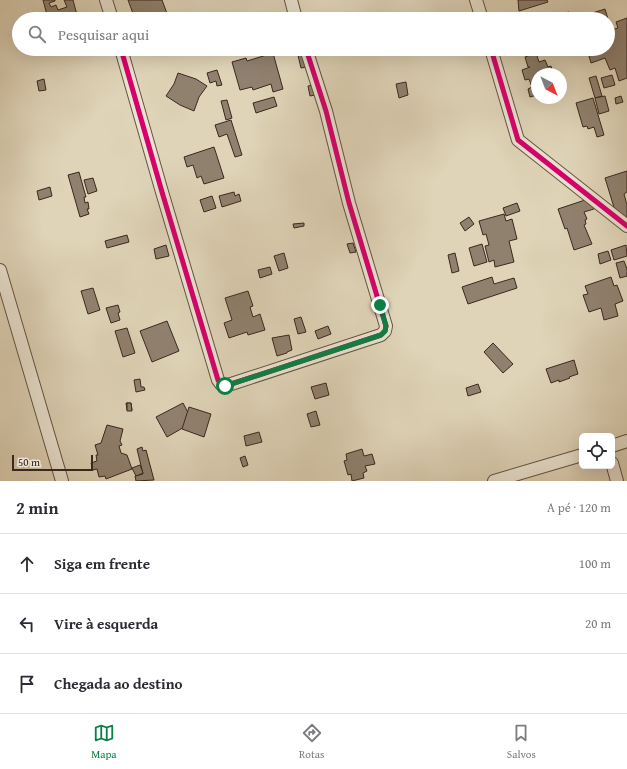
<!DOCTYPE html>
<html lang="pt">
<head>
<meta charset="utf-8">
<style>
	body { margin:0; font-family:"Gentium Book Plus",serif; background:#f7f7f7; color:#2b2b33 }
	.controls { position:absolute; right:12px; bottom:12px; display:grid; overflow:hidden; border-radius:6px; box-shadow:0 4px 16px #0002 }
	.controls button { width:36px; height:36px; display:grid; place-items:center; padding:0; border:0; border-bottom:1px solid #e1e1e2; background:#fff; color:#2b2b33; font:20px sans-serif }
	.compass { position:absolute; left:531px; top:68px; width:36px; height:36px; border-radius:50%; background:#fff; box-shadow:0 4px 16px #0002; rotate:138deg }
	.scale { position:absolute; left:12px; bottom:10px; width:81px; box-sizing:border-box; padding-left:4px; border:2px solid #3b281f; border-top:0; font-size:11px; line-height:14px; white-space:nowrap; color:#3b281f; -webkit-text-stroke:3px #eae3d1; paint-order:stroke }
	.stop { position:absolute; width:12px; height:12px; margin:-9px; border:3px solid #0b8043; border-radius:50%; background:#fff }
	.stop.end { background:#0b8043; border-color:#fff; box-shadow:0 1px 4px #0008 }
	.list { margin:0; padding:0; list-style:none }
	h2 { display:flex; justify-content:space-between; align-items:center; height:52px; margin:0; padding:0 16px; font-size:17px }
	h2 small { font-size:13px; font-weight:400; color:#7c7c81 }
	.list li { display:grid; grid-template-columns:26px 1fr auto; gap:12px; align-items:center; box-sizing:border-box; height:60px; padding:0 16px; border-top:1px solid #e1e1e2 }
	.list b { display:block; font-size:15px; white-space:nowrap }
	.list em { font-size:13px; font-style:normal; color:#7c7c81 }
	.icon { flex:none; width:22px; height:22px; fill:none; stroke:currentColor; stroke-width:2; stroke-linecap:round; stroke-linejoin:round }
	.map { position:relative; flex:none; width:627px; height:481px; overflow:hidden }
	.search { position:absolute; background:#fff; box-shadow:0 4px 16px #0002; left:12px; right:12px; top:12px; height:44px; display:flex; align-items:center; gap:10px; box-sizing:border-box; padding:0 14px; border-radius:22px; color:#7c7c81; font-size:15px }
	.sheet { height:232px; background:#fff }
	nav { display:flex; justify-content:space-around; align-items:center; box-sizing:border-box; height:56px; border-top:1px solid #e1e1e2; background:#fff; font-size:11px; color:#7c7c81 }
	nav a { display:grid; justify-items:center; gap:2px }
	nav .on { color:#0b8043 }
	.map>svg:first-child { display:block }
	.building { fill:#90816f; stroke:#3b281f }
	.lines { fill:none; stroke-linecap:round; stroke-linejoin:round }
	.minor-casing { stroke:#645345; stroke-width:14 }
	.minor { stroke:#eae3d1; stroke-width:12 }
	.cycleway-casing { stroke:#eae3d1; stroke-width:8 }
	.cycleway { stroke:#d6006c; stroke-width:5 }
	.route { stroke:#0b8043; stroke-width:5 }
</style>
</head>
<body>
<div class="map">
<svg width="627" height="481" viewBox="0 0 627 481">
	<rect width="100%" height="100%" fill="#dfd4b8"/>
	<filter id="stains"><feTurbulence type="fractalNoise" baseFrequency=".005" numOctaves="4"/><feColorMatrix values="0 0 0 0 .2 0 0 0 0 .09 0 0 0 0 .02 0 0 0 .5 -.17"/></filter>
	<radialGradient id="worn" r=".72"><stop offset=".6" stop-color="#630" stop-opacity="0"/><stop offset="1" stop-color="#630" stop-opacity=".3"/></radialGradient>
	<g class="building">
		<polygon points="43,0 55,0 55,1 49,3 51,7 56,5 58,10 67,7 64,0 73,0 77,15 62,19 52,19 51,14 47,15"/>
		<polygon points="128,0 162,0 169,19 135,19"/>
		<polygon points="518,0 547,0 548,2 519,11"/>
		<polygon points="605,9 608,19 573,19"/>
		<polygon points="569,12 571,19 567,19 565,13"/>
		<polygon points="627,18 627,78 619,81 615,68 610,70 605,58 591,63 587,49 608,49 608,31 618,28 616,22"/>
		<polygon points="302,49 307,67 301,68 297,51"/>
		<polygon points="273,53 283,89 273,92 271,84 253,90 252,87 240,90 232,62 246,58 247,61"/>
		<polygon points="536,53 539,62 545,60 548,67 551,66 553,74 537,74 537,95 530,97 528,89 532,87 529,79 525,80 522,70 530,67 528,67 525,57"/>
		<polygon points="217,70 222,85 217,86 216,81 210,83 207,73"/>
		<polygon points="178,73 196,79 207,86 199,97 194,111 180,105 166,96 174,84"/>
		<polygon points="612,75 615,85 604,88 601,78"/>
		<polygon points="596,76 602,96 595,98 589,78"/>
		<polygon points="44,79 46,90 39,91 37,81"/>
		<polygon points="406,82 408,95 399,98 396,84"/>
		<polygon points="313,85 315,95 310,96 308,86"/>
		<polygon points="605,96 609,111 599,114 595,98"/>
		<polygon points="621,96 623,102 616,104 615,98"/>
		<polygon points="274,97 277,106 256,113 253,103"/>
		<polygon points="593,98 604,135 597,137 594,127 588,129 587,126 583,127 576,103"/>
		<polygon points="227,100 232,118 226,120 221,101"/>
		<polygon points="231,120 242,155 235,157 227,134 219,137 215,125"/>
		<polygon points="214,147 224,178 204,184 201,176 197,178 193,165 187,167 184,157"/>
		<polygon points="627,171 627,192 624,194 627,205 627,224 620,227 605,178"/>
		<polygon points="79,172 86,197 84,197 85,203 88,202 89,209 87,209 89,214 80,217 68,175"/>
		<polygon points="93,178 97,191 88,194 84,180"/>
		<polygon points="50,187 52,196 39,200 37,191"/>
		<polygon points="234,192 235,196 239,194 241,201 222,207 219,196"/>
		<polygon points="212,196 216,208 204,212 200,200"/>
		<polygon points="591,198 594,209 584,212 587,219 585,220 586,224 584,225 592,244 574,250 567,228 565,229 558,209"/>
		<polygon points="517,203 520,211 506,216 503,208"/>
		<polygon points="504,214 506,221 512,219 517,239 509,241 514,262 495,267 494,260 489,262 485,246 489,245 486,234 483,235 479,221"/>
		<polygon points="469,217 474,224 465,231 460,223"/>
		<polygon points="304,223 304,226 294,228 293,224"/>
		<polygon points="127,235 129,242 107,248 105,241"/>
		<polygon points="353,243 356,252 350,253 347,244"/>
		<polygon points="482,244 487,262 474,266 469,248"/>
		<polygon points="166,245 169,256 156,259 154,249"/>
		<polygon points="626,245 627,256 614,260 611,250"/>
		<polygon points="608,251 611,260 600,264 598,254"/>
		<polygon points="284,253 288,268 279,271 274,256"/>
		<polygon points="455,253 459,271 452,273 448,255"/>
		<polygon points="624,261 627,269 627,276 620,278 616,263"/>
		<polygon points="270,267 272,274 260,278 258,270"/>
		<polygon points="492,277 494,284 514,278 517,288 468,304 462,287"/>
		<polygon points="611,277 614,286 617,285 623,301 615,304 618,316 604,320 601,308 589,312 583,295 588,294 585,286"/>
		<polygon points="93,288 100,310 88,314 81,291"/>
		<polygon points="248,291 253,306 250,307 253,317 260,314 265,330 248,335 247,332 229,338 224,323 232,320 225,298"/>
		<polygon points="118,305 120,312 118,313 120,320 111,323 106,308"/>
		<polygon points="301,317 306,332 298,334 294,319"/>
		<polygon points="167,321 179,351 152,362 140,331"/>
		<polygon points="328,326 331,334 318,339 315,331"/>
		<polygon points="127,328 135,353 123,357 115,331"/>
		<polygon points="289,335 292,350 287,352 287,353 277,356 272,338"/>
		<polygon points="493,343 513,364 503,373 484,352"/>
		<polygon points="574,360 578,374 569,377 570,378 559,382 559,380 551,383 546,369"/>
		<polygon points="140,379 141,387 144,387 145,390 136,392 134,380"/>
		<polygon points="326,383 329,395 315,399 311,387"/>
		<polygon points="478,384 481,392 468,396 466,388"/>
		<polygon points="126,403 131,403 132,410 127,410"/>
		<polygon points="127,403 131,403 132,411 127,411"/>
		<polygon points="183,403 193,422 167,437 156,417"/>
		<polygon points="189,407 211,414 204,437 182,429"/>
		<polygon points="316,411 320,425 311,427 307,414"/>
		<polygon points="107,425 123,429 120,441 122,445 119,446 121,453 127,455 132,469 106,479 105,476 99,477 97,469 93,470 91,463 97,461 96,455 98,455 95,445 101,443"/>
		<polygon points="259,432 262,442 246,446 244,436"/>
		<polygon points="142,447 143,451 146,450 154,480 136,481 135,476 143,474 137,449"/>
		<polygon points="362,449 364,456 372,454 375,464 365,466 367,471 363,473 364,478 352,481 351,474 348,475 344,461 347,460 346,454"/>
		<polygon points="245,456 248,465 243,467 240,458"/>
		<polygon points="140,465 143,473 136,476 132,468"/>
	</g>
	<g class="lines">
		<g class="minor-casing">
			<g id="minor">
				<polyline points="106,0 112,19"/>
				<polyline points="291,0 296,19"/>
				<polyline points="476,0 482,19"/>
				<polyline points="121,49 162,192 218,380 221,384 225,386 381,335 385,331 386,326 349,203 326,111 306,49"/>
				<polyline points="491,49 518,140 627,226"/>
				<polyline points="0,270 62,481"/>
				<polyline points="612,446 627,441"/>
				<polyline points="612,463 617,481"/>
				<polyline points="494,481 582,455"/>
			</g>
		</g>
		<use href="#minor" class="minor"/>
		<g class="cycleway-casing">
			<g id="cycleway">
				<polyline points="121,49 162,192 218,380 221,384 225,386 381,335 385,331 386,326 349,203 326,111 306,49"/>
				<polyline points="491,49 518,140 627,226"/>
			</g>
		</g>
		<use href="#cycleway" class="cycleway"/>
	</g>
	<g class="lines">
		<polyline class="route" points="225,386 381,335 385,331 386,326 380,305"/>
	</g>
	<rect width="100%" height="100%" filter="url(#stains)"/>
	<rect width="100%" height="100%" fill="url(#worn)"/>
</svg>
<div class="controls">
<button><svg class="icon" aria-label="locate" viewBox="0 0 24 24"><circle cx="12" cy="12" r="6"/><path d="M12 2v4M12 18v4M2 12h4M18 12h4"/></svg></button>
</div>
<svg class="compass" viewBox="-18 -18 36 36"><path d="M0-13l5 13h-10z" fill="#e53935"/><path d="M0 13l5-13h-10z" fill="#7c7c81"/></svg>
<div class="scale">50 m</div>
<div class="stop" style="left:225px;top:386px"></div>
<div class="stop end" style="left:380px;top:305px"></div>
<div class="search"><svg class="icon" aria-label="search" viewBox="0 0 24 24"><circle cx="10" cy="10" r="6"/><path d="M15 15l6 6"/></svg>Pesquisar aqui</div>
</div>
<section class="sheet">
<h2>2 min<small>A pé · 120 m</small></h2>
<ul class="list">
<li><svg class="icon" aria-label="ahead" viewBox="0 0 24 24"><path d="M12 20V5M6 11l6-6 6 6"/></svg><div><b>Siga em frente</b></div><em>100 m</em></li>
<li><svg class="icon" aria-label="left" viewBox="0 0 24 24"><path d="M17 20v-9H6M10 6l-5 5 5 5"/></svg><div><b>Vire à esquerda</b></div><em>20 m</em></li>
<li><svg class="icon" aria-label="arrive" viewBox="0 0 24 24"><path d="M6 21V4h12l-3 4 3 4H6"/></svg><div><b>Chegada ao destino</b></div></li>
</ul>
</section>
<nav>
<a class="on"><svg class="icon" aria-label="map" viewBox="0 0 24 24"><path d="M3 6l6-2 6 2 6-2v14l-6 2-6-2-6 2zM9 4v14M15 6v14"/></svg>Mapa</a>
<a><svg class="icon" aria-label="directions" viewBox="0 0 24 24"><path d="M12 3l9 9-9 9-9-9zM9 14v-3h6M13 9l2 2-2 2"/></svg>Rotas</a>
<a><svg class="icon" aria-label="saved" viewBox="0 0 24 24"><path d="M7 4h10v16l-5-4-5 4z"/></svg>Salvos</a>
</nav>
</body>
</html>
